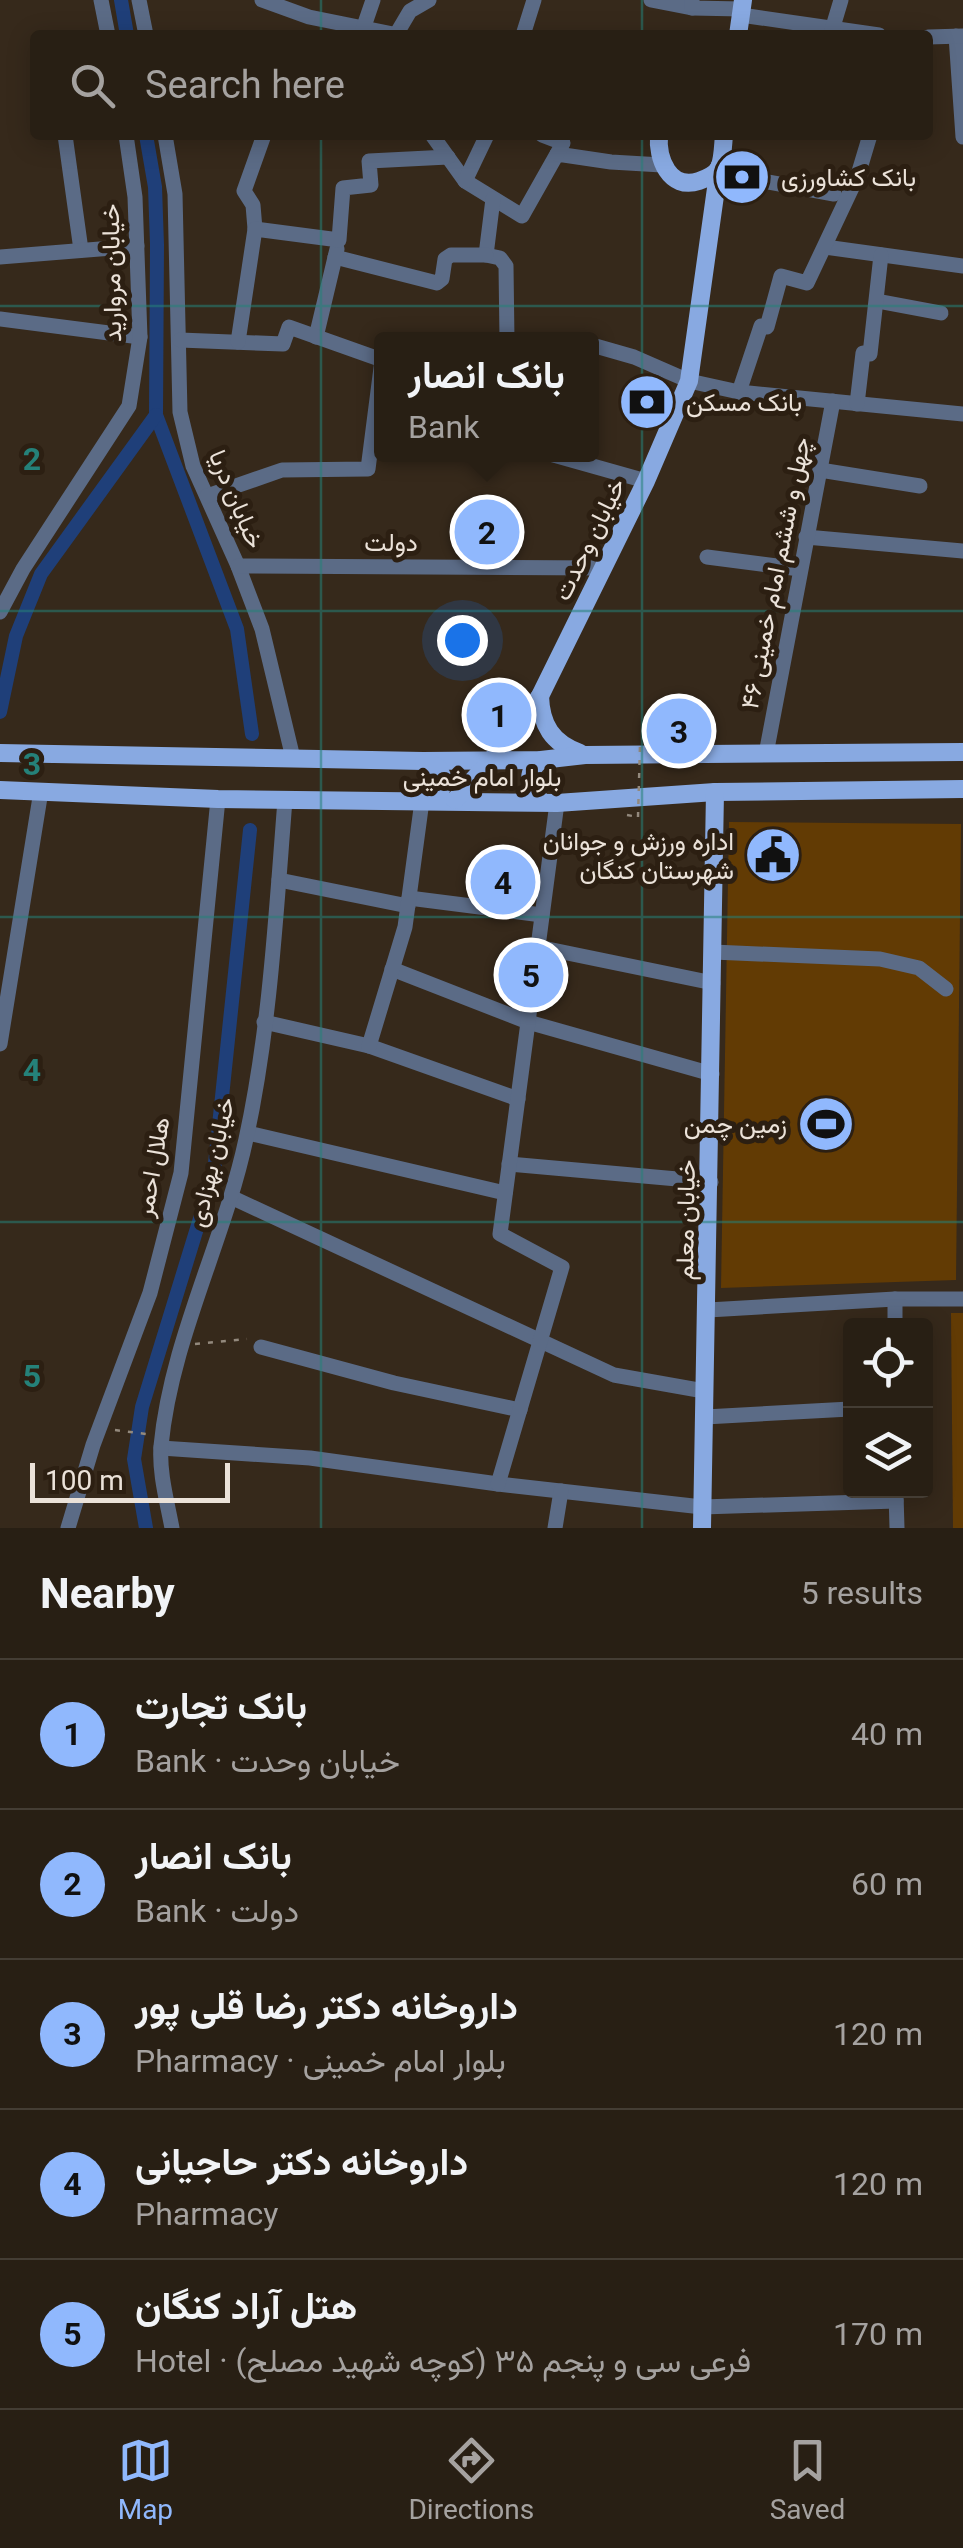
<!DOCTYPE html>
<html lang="en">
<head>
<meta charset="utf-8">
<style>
	body { margin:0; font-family:Roboto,Vazirmatn,sans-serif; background:#30271d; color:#f1f3f6 }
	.controls { position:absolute; right:30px; bottom:30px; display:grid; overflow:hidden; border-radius:10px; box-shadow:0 5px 25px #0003 }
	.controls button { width:90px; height:90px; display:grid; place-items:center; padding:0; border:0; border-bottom:2px solid #443d34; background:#281f14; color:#f1f3f6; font:50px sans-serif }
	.scale { position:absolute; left:30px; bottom:25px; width:200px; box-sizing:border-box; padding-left:10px; border:5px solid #ebe2d9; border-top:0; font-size:28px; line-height:35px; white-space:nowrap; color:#ebe2d9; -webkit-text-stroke:8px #2c1f12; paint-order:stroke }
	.you { position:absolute; left:462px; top:640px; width:35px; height:35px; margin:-25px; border:8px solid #fff; border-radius:50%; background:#1a73e8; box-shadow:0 0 0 15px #1a73e833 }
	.badge { display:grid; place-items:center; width:65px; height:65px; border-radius:50%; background:#90b8fd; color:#111; font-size:32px; font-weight:700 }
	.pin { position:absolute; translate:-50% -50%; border:5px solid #fff; box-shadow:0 2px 10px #0006 }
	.popup { position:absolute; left:374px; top:332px; width:225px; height:130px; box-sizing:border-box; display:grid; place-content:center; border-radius:10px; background:#281f14; filter:drop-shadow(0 2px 8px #0005); font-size:32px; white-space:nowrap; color:#a5a2a0 }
	.popup b { font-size:38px; color:#f1f3f6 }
	.popup::after { content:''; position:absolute; left:50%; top:100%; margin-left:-20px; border:20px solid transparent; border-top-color:#281f14 }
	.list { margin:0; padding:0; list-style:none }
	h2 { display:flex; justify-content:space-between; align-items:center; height:130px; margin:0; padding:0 40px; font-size:42px }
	h2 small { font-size:32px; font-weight:400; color:#a5a2a0 }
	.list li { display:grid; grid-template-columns:65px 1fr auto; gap:30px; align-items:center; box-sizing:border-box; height:150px; padding:0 40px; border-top:2px solid #443d34 }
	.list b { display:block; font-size:38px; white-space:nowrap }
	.list p { margin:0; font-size:32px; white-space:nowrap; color:#a5a2a0 }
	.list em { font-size:32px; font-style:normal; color:#a5a2a0 }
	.icon { flex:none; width:55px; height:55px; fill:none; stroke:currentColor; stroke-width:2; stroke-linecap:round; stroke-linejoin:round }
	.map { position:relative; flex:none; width:963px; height:1528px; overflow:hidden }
	.search { position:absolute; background:#281f14; box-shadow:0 5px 25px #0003; left:30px; right:30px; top:30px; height:110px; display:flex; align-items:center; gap:25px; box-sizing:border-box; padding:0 35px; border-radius:10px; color:#a5a2a0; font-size:38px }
	.sheet { height:880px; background:#281f14 }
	nav { display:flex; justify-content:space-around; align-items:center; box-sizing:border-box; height:140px; border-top:2px solid #443d34; background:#281f14; font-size:28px; color:#a5a2a0 }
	nav a { display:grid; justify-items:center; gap:5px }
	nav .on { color:#90b8fd }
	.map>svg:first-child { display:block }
	.green { fill:#623b04 }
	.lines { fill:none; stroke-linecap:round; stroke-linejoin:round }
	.canal { stroke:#1f3f79; stroke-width:14 }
	.path { stroke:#93897d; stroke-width:2.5; stroke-dasharray:5 8; stroke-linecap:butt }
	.minor { stroke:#5b6b86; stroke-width:15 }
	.major { stroke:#88a9e1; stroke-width:18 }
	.path-bridge { stroke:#93897d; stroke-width:2.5; stroke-dasharray:5 8; stroke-linecap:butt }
	.grid { fill:none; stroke:#258179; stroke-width:2.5; stroke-opacity:0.55 }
	.labels { text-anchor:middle; stroke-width:10; stroke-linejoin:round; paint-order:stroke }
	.poi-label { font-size:25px; fill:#ebe2d9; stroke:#2c1f12; text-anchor:start }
	.street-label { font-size:25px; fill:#ebe2d9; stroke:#2c1f12 }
	.grid-label { font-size:32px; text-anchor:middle; font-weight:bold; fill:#258179; stroke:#2c1f12; stroke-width:10; stroke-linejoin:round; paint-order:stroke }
</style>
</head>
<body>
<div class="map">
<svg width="963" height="1528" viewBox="0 0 963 1528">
	<rect width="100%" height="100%" fill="#36291b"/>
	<g class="green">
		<polygon points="729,822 961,824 956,1280 721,1288"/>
		<polygon points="951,1313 963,1313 963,1528 953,1528"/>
	</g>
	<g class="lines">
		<g class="canal">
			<polyline points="121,0 127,35"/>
			<polyline points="146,135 155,187 157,245 156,415 237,629 252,734"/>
			<polyline points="0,712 16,636 41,574 156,415"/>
			<polyline points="146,1528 134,1459 142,1407 214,1173 250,830"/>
		</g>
		<g class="path">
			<polyline points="627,815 638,817"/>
			<polyline points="195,1344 247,1339"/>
			<polyline points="115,1430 146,1434"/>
		</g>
		<g class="minor">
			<polyline points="101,0 108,35"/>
			<polyline points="139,0 146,35"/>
			<polyline points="262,0 309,17 398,35"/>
			<polyline points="651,0 692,8"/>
			<polyline points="692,0 692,8 742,9"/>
			<polyline points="741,15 879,35"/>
			<polyline points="832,30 841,0"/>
			<polyline points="397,33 410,11 429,0"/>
			<polyline points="361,35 373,0"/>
			<polyline points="523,35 534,0"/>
			<polyline points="956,36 963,137"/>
			<polyline points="928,37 963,36"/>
			<polyline points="65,135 81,250"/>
			<polyline points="165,135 175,194 180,412 193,466 238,566 262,629 293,758"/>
			<polyline points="432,135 465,181 522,216 557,154 611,162 662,165"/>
			<polyline points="542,135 563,143 557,154"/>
			<polyline points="718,173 834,194"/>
			<polyline points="465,181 487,135"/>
			<polyline points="493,199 486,255 500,258 506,266 507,340"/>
			<polyline points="255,229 253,205 244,191 264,135"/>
			<polyline points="825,247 963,266"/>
			<polyline points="0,257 137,246"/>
			<polyline points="335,257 437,283 442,279 445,259 451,255 486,255"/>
			<polyline points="877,301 941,313"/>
			<polyline points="0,319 140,337"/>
			<polyline points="316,337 337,249"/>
			<polyline points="180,340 283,344 289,327 382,360 368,469 282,470 207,496"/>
			<polyline points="238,342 255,229 339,240 343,188 371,185 369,161 448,157"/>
			<polyline points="592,345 634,357 689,381 739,392 963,414"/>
			<polyline points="739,392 761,326 767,327 781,276 807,283 858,175 870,135"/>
			<polyline points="857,404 863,353 870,354 881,255"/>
			<polyline points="550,454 646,481"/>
			<polyline points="820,470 920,486"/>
			<polyline points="806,537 963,551"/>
			<polyline points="707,557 800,569"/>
			<polyline points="238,566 603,568"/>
			<polyline points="0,612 23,569 129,406 140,337 135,197 126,135"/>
			<polyline points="766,754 833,401"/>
			<polyline points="279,880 408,906"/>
			<polyline points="409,898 542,915"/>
			<polyline points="538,947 713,983"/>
			<polyline points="713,952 880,959 919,968 946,989"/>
			<polyline points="392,969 528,1022 712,1074"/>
			<polyline points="264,1022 369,1046 518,1099"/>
			<polyline points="0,1044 41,791"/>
			<polyline points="369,1046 405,927 422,801"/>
			<polyline points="248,1133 505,1193"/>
			<polyline points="509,1164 711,1182"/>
			<polyline points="233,1198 614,1375 704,1391"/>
			<polyline points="895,1299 895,1326"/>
			<polyline points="708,1310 895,1299 963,1299"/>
			<polyline points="261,1347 394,1383 520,1410"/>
			<polyline points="705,1417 850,1409"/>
			<polyline points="161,1448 310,1458 498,1484 702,1507 896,1501"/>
			<polyline points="498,1484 562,1267 500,1234 557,803"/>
			<polyline points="896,1494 897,1528"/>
			<polyline points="68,1528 93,1445 150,1293 181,1173 218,799"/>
			<path d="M172,1528c-5,-27 -13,-55 -11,-82 10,-106 63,-204 85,-307 24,-110 30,-226 39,-339"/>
			<polyline points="555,1528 561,1491"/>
		</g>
		<g class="major">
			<polyline points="738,35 743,0"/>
			<path d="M659,135c-2,23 10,56 40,46 6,-2 16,-6 20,-13 4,-8 4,-24 5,-33"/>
			<path d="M540,696c1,29 12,47 40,57"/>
			<polyline points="0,753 423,761 541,760 585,755 963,752"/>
			<path d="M541,760c-17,13 -12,28 1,42"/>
			<polyline points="424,762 438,767 444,781 439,795 433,800"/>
			<polyline points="0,790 218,799 557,803 715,792 963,789"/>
			<polyline points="455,800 501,749 540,696 646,481 689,381 719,167"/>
			<polyline points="702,1528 715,792"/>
		</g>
		<polyline class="path-bridge" points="638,817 640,746"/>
	</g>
	<path class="grid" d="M321,0v35M642,0v35M321,135v1393M642,135v1393M0,306h963M0,611h963M0,917h963M0,1222h963"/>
	<defs>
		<g id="bank-disc" transform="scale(2.875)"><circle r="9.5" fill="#90b8fd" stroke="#2c1f12"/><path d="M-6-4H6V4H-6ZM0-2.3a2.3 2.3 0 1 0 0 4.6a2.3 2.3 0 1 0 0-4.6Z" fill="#111"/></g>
		<g id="civic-disc" transform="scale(2.875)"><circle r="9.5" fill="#90b8fd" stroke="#2c1f12"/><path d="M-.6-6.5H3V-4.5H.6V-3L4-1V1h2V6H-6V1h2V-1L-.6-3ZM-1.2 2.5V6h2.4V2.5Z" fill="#111"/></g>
		<g id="stadium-disc" transform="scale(2.875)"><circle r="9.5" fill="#90b8fd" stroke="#2c1f12"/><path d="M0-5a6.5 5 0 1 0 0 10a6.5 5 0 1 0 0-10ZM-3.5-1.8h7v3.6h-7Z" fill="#111"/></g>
	</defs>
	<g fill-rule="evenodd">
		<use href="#bank-disc" x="742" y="177"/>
		<use href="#bank-disc" x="647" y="402"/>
		<use href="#civic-disc" x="773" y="855"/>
		<use href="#stadium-disc" x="826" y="1124"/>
	</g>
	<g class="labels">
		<g class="poi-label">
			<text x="781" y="186">بانک کشاورزی</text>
			<text x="686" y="411">بانک مسکن</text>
			<text x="734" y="850" text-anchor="end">اداره ورزش و جوانان<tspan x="734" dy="29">شهرستان کنگان</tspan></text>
			<text x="787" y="1133" text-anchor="end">زمین چمن</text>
		</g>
		<g class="street-label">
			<text transform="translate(111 273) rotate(-91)" y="9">خیابان مروارید</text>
			<text transform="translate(237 499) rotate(67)" y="9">خیابان دریا</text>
			<text transform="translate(589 539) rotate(-64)" y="9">خیابان وحدت</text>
			<text x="391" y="551">دولت</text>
			<text transform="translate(775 573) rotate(-79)" y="9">چهل و ششم امام خمینی ۴۶</text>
			<text x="482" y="786">بلوار امام خمینی</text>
			<text transform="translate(211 1162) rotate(-77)" y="9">خیابان بهزادی</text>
			<text transform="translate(152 1167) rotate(-80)" y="9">هلال احمر</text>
			<text transform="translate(685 1220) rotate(-89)" y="9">خیابان معلم</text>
		</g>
	</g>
	<g class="grid-label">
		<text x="32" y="470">2</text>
		<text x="32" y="775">3</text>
		<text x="32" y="1081">4</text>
		<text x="32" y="1387">5</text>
	</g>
</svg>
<div class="controls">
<button><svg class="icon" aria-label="locate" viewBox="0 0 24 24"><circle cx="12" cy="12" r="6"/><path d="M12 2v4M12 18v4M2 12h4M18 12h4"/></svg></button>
<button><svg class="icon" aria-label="layers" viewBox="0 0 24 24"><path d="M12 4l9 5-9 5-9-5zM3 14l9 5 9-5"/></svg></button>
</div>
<div class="scale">100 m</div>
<div class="you"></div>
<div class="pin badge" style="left:499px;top:715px">1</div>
<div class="pin badge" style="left:487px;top:532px">2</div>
<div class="popup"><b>بانک انصار</b>Bank</div>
<div class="pin badge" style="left:679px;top:731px">3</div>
<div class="pin badge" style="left:503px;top:882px">4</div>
<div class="pin badge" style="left:531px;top:975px">5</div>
<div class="search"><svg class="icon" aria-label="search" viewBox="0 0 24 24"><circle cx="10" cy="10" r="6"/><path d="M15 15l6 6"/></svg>Search here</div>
</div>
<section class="sheet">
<h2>Nearby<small>5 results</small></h2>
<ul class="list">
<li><span class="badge">1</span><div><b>بانک تجارت</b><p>Bank · خیابان وحدت</p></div><em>40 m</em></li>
<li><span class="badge">2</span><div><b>بانک انصار</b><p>Bank · دولت</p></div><em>60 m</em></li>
<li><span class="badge">3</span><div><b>داروخانه دکتر رضا قلی پور</b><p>Pharmacy · بلوار امام خمینی</p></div><em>120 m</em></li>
<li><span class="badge">4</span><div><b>داروخانه دکتر حاجیانی</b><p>Pharmacy</p></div><em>120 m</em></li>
<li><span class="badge">5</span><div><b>هتل آراد کنگان</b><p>Hotel · فرعی سی و پنجم ۳۵ (کوچه شهید مصلح)</p></div><em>170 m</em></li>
</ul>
</section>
<nav>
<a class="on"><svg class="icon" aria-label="map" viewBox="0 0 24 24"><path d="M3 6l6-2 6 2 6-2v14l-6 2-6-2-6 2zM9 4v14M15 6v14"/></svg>Map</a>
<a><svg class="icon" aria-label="directions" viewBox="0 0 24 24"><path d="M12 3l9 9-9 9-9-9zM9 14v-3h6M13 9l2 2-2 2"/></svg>Directions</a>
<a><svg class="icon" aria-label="saved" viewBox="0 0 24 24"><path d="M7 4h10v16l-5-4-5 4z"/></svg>Saved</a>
</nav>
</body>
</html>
